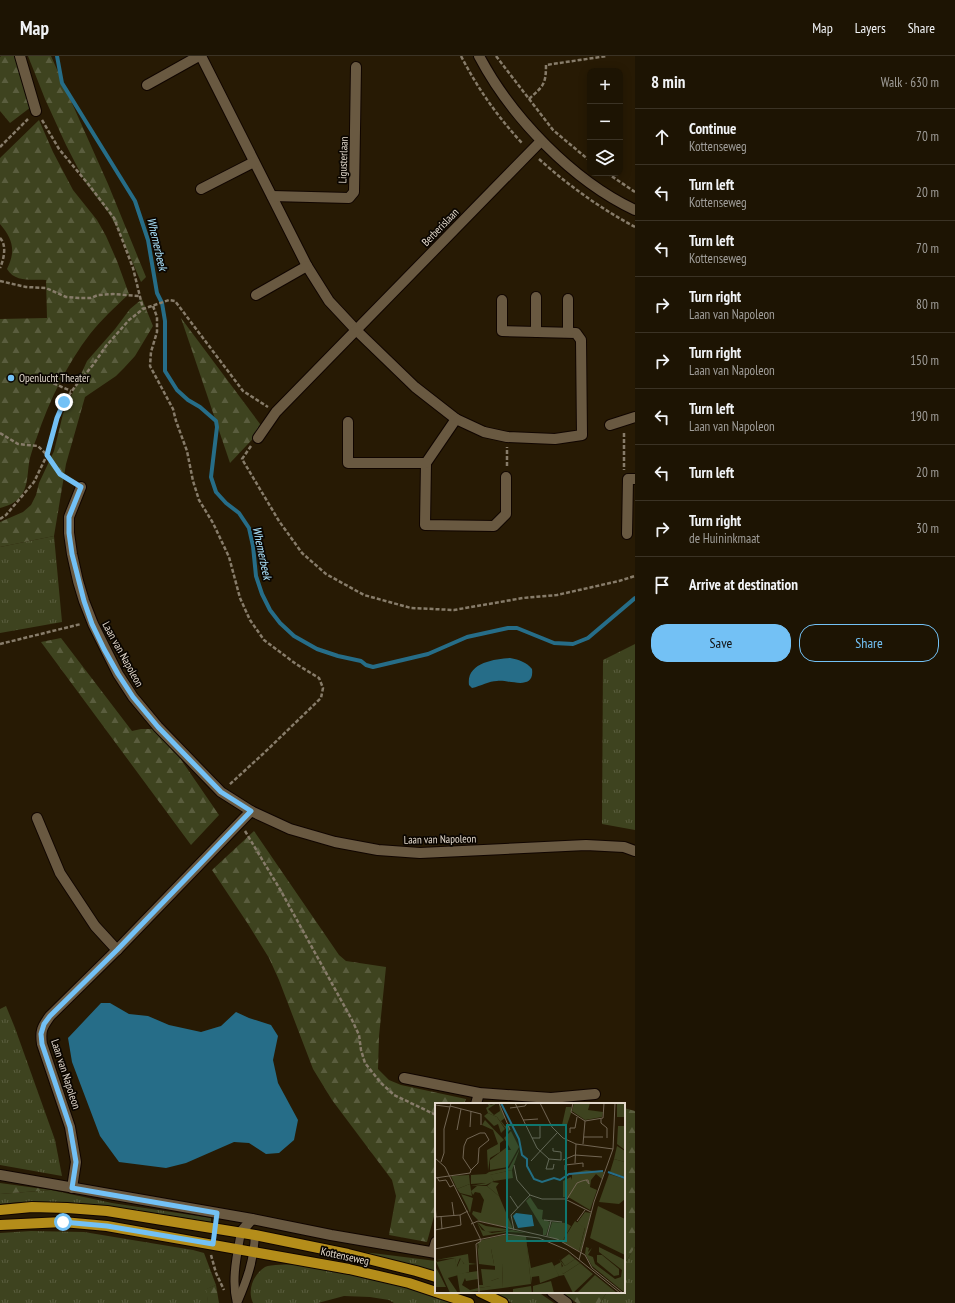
<!DOCTYPE html>
<html lang="en">
<head>
<meta charset="utf-8">
<style>
	body { margin:0; font-family:"PT Sans Narrow",sans-serif; background:#251d0d; color:#f1f3f6 }
	.controls { position:absolute; right:12px; top:12px; display:grid; overflow:hidden; border-radius:8px; box-shadow:0 2px 10px #0003 }
	.controls button { width:36px; height:36px; display:grid; place-items:center; padding:0; border:0; border-bottom:1px solid #3b3325; background:#1d1403; color:#f1f3f6; font:20px sans-serif }
	.stop { position:absolute; width:12px; height:12px; margin:-9px; border:3px solid #73c1f5; border-radius:50%; background:#fff }
	.stop.end { background:#73c1f5; border-color:#fff; box-shadow:0 1px 4px #0008 }
	.list { margin:0; padding:0; list-style:none }
	h2 { display:flex; justify-content:space-between; align-items:center; height:52px; margin:0; padding:0 16px; font-size:17px }
	h2 small { font-size:13px; font-weight:400; color:#a09e9a }
	.list li { display:grid; grid-template-columns:26px 1fr auto; gap:12px; align-items:center; box-sizing:border-box; height:56px; padding:0 16px; border-top:1px solid #3b3325 }
	.list b { display:block; font-size:15px; white-space:nowrap }
	.list p { margin:0; font-size:13px; white-space:nowrap; color:#a09e9a }
	.list em { font-size:13px; font-style:normal; color:#a09e9a }
	.actions { display:flex; gap:8px; padding:12px 16px }
	.actions a { flex:1; padding:9px 0; border:1px solid #73c1f5; border-radius:16px; text-align:center; font-size:14px; color:#73c1f5 }
	.actions .main { background:#73c1f5; color:#111 }
	.icon { flex:none; width:22px; height:22px; fill:none; stroke:currentColor; stroke-width:2; stroke-linecap:round; stroke-linejoin:round }
	.map { position:relative; flex:none; width:635px; height:1247px; overflow:hidden }
	header { display:flex; align-items:center; gap:24px; box-sizing:border-box; height:56px; padding:0 20px; background:#1d1403; border-bottom:1px solid #3b3325 }
	header strong { font-size:19px }
	nav { display:flex; gap:22px; margin-inline-start:auto; font-size:14px }
	main { display:flex }
	aside { flex:1; background:#1d1403 }
	.map>svg:first-child { display:block }
	.grass { fill:url(#grass-tufts) }
	.forest { fill:url(#forest-firs) }
	.water { fill:#266d88 }
	.lines { fill:none; stroke-linecap:round; stroke-linejoin:round }
	.stream { stroke:#266d88; stroke-width:4 }
	.service-casing { stroke:#100500; stroke-width:10 }
	.minor-casing { stroke:#100500; stroke-width:12 }
	.primary-casing { stroke:#100500; stroke-width:12 }
	.path { stroke:#877c6a; stroke-width:2.5; stroke-dasharray:4 2; stroke-linecap:butt }
	.service { stroke:#695941; stroke-width:8 }
	.minor { stroke:#695941; stroke-width:10 }
	.primary { stroke:#b48d1a; stroke-width:10 }
	.route { stroke:#73c1f5; stroke-width:5 }
	.poi-dot { fill:#73c1f5; stroke:#0b0601; stroke-width:1.5 }
	.labels { text-anchor:middle; stroke-width:3.5; stroke-linejoin:round; paint-order:stroke }
	.street-label { font-size:11px; fill:#e2d8cb; stroke:#0b0601 }
	.poi-label { font-size:11px; fill:#e2d8cb; stroke:#0b0601; text-anchor:start }
	.water-label { font-size:12px; font-style:italic; fill:#ade5ff; stroke:#0b0601 }
	.inset-river { fill:none; stroke:#266d88; stroke-width:2 }
	.inset-road { fill:none; stroke:#726654; stroke-width:1 }
	.view { fill:#0f766e; fill-opacity:0.15; stroke:#0f766e; stroke-width:2 }
	.inset-edge { fill:none; stroke:#e2d8cb; stroke-width:2 }
</style>
</head>
<body>
<header>
<strong>Map</strong>
<nav><a>Map</a><a>Layers</a><a>Share</a></nav>
</header>
<main>
<div class="map">
<svg width="635" height="1247" viewBox="0 0 635 1247">
	<defs>
		<pattern id="grass-tufts" width="24" height="20" patternUnits="userSpaceOnUse"><rect width="24" height="20" fill="#3e431f"/><path d="M3 7l-1-3M5 7V3M7 7l1-3M15 17l-1-3M17 17v-4M19 17l1-3" fill="none" stroke="#5a5d3e"/></pattern>
		<pattern id="forest-firs" width="22" height="20" patternUnits="userSpaceOnUse"><rect width="22" height="20" fill="#3e431f"/><path d="M5 1l3.5 6h-7zM16 11l3.5 6h-7z" fill="#5a5d3e"/></pattern>
	</defs>
	<rect width="100%" height="100%" fill="#271a04"/>
	<g class="grass">
		<polygon points="54,480 62,566 0,577 0,491"/>
		<polygon points="635,588 635,774 602,768 603,604"/>
		<polygon points="6,950 15,972 55,1084 62,1120 0,1109 0,953"/>
		<path d="M51,1134l61,13 99,15v4c-68,-10 -143,-26 -211,-18v-10z"/>
		<polygon points="31,1175 84,1176 193,1194 204,1197 216,1229 207,1233 208,1247 0,1247 0,1177"/>
		<polygon points="635,1191 635,1247 600,1247 607,1236 624,1236 624,1209"/>
		<polygon points="358,1196 372,1197 436,1205 436,1216 424,1212"/>
		<path d="M297,1208l49,9 62,14 47,16h-61l-5,-3 -19,-3 -26,-1 -26,7h-65c-6,-13 0,-28 12,-36 6,-3 24,-2 32,-3z"/>
		<polygon points="489,1236 538,1236 554,1247 512,1247"/>
	</g>
	<g class="forest">
		<polygon points="1,0 19,0 31,51 10,67 0,55 0,1"/>
		<polygon points="28,0 51,0 108,128 146,221 141,226 118,173 108,156 85,126 66,89 45,43"/>
		<path d="M39,64l14,32 20,38 24,30 9,16 11,25 12,33c-14,13 -27,25 -39,40 -23,30 -41,67 -53,103 -3,7 -5,14 -7,21 -3,12 -1,27 -9,38 -5,7 -14,10 -21,12v-189l47,-1 -1,-38c-13,-1 -31,3 -39,-11 9,-18 6,-30 -7,-45v-66z"/>
		<polygon points="142,243 153,270 135,300 124,312 116,320 85,341 66,408 54,480 0,491 0,466 23,456 31,449 36,439 39,427 54,395 63,358 87,305 115,273 130,253"/>
		<polygon points="181,262 263,372 230,407"/>
		<polygon points="61,582 132,675 141,673 160,673 219,759 191,789 41,586"/>
		<polygon points="254,775 339,899 346,905 386,911 379,980 378,1013 389,1024 401,1029 466,1043 464,1048 436,1048 436,1153 427,1186 389,1179 396,1140 392,1124 332,1044 313,1013 279,924 269,902 248,868 212,814"/>
		<polygon points="624,1052 635,1055 635,1191 624,1209"/>
		<polygon points="0,1127 51,1134 0,1138"/>
		<polygon points="216,1229 219,1247 208,1247 206,1233"/>
		<polygon points="560,1236 607,1236 600,1247 577,1247"/>
	</g>
	<g class="water">
		<path d="M510,602c10,2 16,4 22,11 3,23 -24,10 -35,12 -8,0 -16,5 -25,7l-3,-3c-3,-22 25,-26 41,-27z"/>
		<polygon points="101,947 110,947 129,958 148,960 169,969 201,976 221,970 236,956 249,962 271,969 278,980 273,1004 278,1027 298,1064 294,1084 279,1097 266,1098 249,1087 234,1086 186,1107 166,1112 119,1106 100,1080 72,1006 68,982"/>
	</g>
	<g class="lines">
		<polyline class="stream" points="57,0 62,27 135,145 148,184 157,237 162,247 165,265 165,315 177,334 188,344 200,351 216,365 217,371 211,421 216,436 226,447 239,457 249,472 253,490 256,520 262,538 270,554 280,567 294,580 317,593 338,600 361,605 366,609 373,611 428,598 467,581 508,572 517,572 554,587 573,588 588,582 635,542"/>
		<g class="service-casing">
			<g id="service">
				<path d="M237,1247c-6,-23 0,-48 4,-71"/>
				<path d="M237,1247c10,-23 17,-43 18,-68"/>
			</g>
		</g>
		<g class="minor-casing">
			<g id="minor">
				<polyline points="20,0 36,55"/>
				<polyline points="201,0 307,210 329,245 357,275 415,331 456,363 484,376 507,381 555,383 582,379 581,284 576,277 502,275 502,244"/>
				<path d="M479,0c32,61 94,125 156,154"/>
				<polyline points="147,29 199,0"/>
				<polyline points="201,133 254,106"/>
				<polyline points="272,140 349,142 354,136 356,11"/>
				<polyline points="256,239 307,210"/>
				<polyline points="536,241 536,276"/>
				<polyline points="568,243 568,276"/>
				<polyline points="456,363 426,407 425,469 494,470 506,458 506,421"/>
				<polyline points="348,366 348,407 426,407"/>
				<polyline points="610,369 635,361"/>
				<polyline points="258,382 276,356 541,85"/>
				<polyline points="81,431 69,461 69,477 72,498 78,525 84,545 93,568 118,618 133,641 158,671 221,736 251,755 290,773 335,786 378,794 420,797 586,789 624,791 635,795"/>
				<polyline points="627,478 628,423 635,423"/>
				<polyline points="37,762 60,817 95,870 117,894"/>
				<polyline points="404,1022 479,1037 551,1042 595,1038"/>
				<polyline points="476,1048 479,1037"/>
				<polyline points="0,1119 252,1163 331,1179 436,1197"/>
				<path d="M72,1132l4,-26 -6,-35 -28,-83c-2,-13 0,-17 8,-28l67,-66 134,-139"/>
				<polyline points="241,1176 252,1163"/>
				<polyline points="433,1196 436,1186"/>
				<polyline points="552,1236 567,1247"/>
			</g>
		</g>
		<g class="primary-casing">
			<g id="primary">
				<polyline points="0,1154 32,1151 67,1152 107,1155 255,1179 348,1198 416,1215 436,1221"/>
				<polyline points="0,1169 63,1166 107,1170 349,1213 409,1227 469,1247"/>
				<polyline points="480,1236 503,1247"/>
			</g>
		</g>
		<g class="path">
			<path d="M461,0c17,33 36,60 61,87"/>
			<polyline points="496,0 553,74 590,105"/>
			<path d="M529,43c14,-13 17,-14 17,-34l61,-9"/>
			<polyline points="42,64 59,93 89,129 114,162 133,212 143,253"/>
			<polyline points="0,91 28,63"/>
			<path d="M539,103c30,27 61,49 96,68"/>
			<polyline points="607,117 635,136"/>
			<path d="M0,182c7,7 4,21 0,30"/>
			<polyline points="0,225 26,231 46,232 66,241 79,242 91,242 98,239 113,238 139,240"/>
			<polyline points="153,250 157,261 157,276 151,296 150,310 173,353 176,365 187,395 193,425 199,444 213,467 229,501 240,542 250,564 264,584 296,608 319,622 323,632 321,642 264,697 229,729"/>
			<polyline points="37,320 71,335"/>
			<polyline points="0,377 18,388 38,390 47,399 60,418 73,425"/>
			<polyline points="624,377 624,414"/>
			<polyline points="251,390 242,403 279,465 302,497 326,518 364,539 411,552 454,554 523,542 557,539 619,525 635,520"/>
			<polyline points="507,410 507,391"/>
			<polyline points="0,463 6,459 34,426 47,399 57,363 64,346 77,328 93,309 106,290 129,264 143,253 169,244 175,245 243,335 268,351"/>
			<polyline points="0,588 81,568"/>
			<polyline points="245,775 281,835 352,964 359,979 361,994 365,1007 381,1027 394,1039 436,1059"/>
			<polyline points="211,1199 216,1217 224,1234"/>
		</g>
		<use href="#service" class="service"/>
		<use href="#minor" class="minor"/>
		<use href="#primary" class="primary"/>
	</g>
	<g class="lines">
		<polyline class="route" points="63,1166 107,1170 213,1188 217,1157 72,1132 76,1106 70,1071 42,988 41,978 44,968 50,960 117,894 251,755 221,736 158,671 133,641 118,618 104,593 92,568 84,545 72,498 69,477 69,461 81,431 60,418 47,399 57,362 64,346"/>
	</g>
	<circle class="poi-dot" cx="11" cy="322" r="4"/>
	<g class="labels">
		<g class="street-label">
			<text transform="translate(343 104) rotate(-88)" y="4">Ligusterlaan</text>
			<text transform="translate(440 171) rotate(-46)" y="4">Berberislaan</text>
			<text transform="translate(123 598) rotate(61)" y="4">Laan van Napoleon</text>
			<text transform="translate(440 783) rotate(-1)" y="4">Laan van Napoleon</text>
			<text transform="translate(66 1018) rotate(72)" y="4">Laan van Napoleon</text>
			<text transform="translate(345 1200) rotate(12)" y="4">Kottenseweg</text>
		</g>
		<g class="poi-label">
			<text x="19" y="326">Openlucht Theater</text>
		</g>
		<g class="water-label">
			<text transform="translate(157 188) rotate(77)" y="4">Whemerbeek</text>
			<text transform="translate(262 497) rotate(78)" y="4">Whemerbeek</text>
		</g>
	</g>
	<g transform="translate(435 1047)">
		<rect width="190" height="190" fill="#271a04"/>
		<path d="M139,0h16l-2,7 15,2 -1,5 -17,3 -13,-9zM182,0h8v14h-8zM131,4h5v6l-4,12h-5zM53,10l9,4 8,12 -4,4 -3,-9 -4,2 -10,-10zM179,56l11,3v15l-15,-5zM77,67l1,8 -19,3 -5,-6zM151,67l18,2 -2,7 -6,-5 -5,6 -1,7 7,3 -7,20 -20,-12 -7,-1v-16l8,-4 1,3v-5l-4,-1zM51,71v9l-15,1v-9zM174,71l16,5 -1,21 -5,4 -20,-2zM34,72l1,9 -13,5 -6,-13zM42,83h10l12,10 14,33 -34,-8 -7,-7 1,-3 8,2 3,-13 -4,-7 -5,-1 -2,3 -2,-4zM140,118l10,6 -6,24 -17,-9zM42,119l5,8 10,3 20,-3 14,3 -18,-1 -25,4zM69,132l22,1 5,48 -28,4 -1,-24h-8l-3,-15h-12l-1,-6 4,-3zM151,144l3,1 -1,4 4,-4 -4,7 5,2 2,7 20,15 6,-2 1,-7 -23,-18v-5l26,13v33l-33,-27 -7,-12zM134,151l6,5 -10,7 -4,-6zM162,152h5l17,14v6l-5,1 -17,-14zM20,155l2,9 4,-9 3,6h5v8l-21,6 10,15h-8l-15,-34 2,3zM126,159l2,12 17,-11 13,11 -20,19 -9,-18 -5,1 -4,-6 -1,-4zM0,163l6,11 5,10h-11zM46,166l18,1v8l-8,3 1,5 -13,2v-3h4zM160,172l22,18h-40zM116,178l3,12h-21v-7zM96,183l1,7h-19v-4z" fill="#3e431f"/>
		<path d="M52,0l4,2 6,-2 -9,6 6,6 6,-4 -1,-8 6,15 -4,3 4,5 4,-1 1,5 -2,2 -11,-15 -9,-4 -2,-5 3,-2zM50,17l19,20 -4,3v9l-10,6 -2,13 -1,-21 11,-6 -5,-14 -11,-5zM183,23h7v24l-8,-6zM76,28l8,16 -11,20 -18,3v-10l17,-13v3h4l-7,-12zM182,43l8,5v11l-11,-3zM85,45l-8,22 -22,5 4,6 -8,4 -15,1 15,-3v-9l3,-2 20,-4zM57,79l7,1 -3,4 6,18 -3,-9 -12,-10zM35,81l2,12 -12,-3 -3,-4zM26,91l12,4 -3,15 -3,-7zM95,94l8,12 5,1 -1,9 8,3 -4,13h-3v-6l-17,-28zM150,109l6,1 -10,38h-2l6,-23 -8,-5zM42,119l9,4 26,4 -26,2zM117,119l14,1 5,3 -9,16 -14,-6zM91,137l5,28 21,-6 7,14 -19,7 -1,-7 -7,1 -1,7zM42,140l2,6h12l3,15h8l1,24 -24,3v-3l12,-2v-5l8,-3v-8h-4v-4l-16,-2zM33,151l1,9 8,1 -12,1 -5,-7 -4,10 -1,-10 -19,2zM124,156l6,7 10,-7 5,4 -17,11 -3,-5 3,-3zM43,168v8l-12,2 -1,-3 -3,7 8,5 8,-2v3l-18,2 -3,-19z" fill="#3e431f"/>
		<path d="M163,103l27,13v36l-35,-17z" fill="#3e431f"/>
		<path d="M81,110l16,2 2,11 -16,2 -5,-12z" fill="#266d88"/>
		<path class="inset-river" d="M66,0l18,36 3,16 5,4v7l7,13 8,3 12,-4 6,2 9,-6 34,-3M173,69l17,6"/>
		<path class="inset-road" d="M64,0l11,27M80,0l22,45 12,11 12,1v-8l-8,-1v-3M105,0l12,24 11,11 13,6 37,5M138,0l-2,9 14,9M0,2l15,2M15,3l31,8v11M75,5l15,-2 2,-3M166,16v4l6,5v10M88,17l15,-1M35,24l1,-16M22,27l4,-21M45,30h5l4,7 -10,8 -1,15 -7,7 -8,-12 1,-12 3,-7zM135,30v-5h5l2,-11M149,34h19M97,35h8v-12M148,41l2,-23 18,-3 1,-15M0,55l10,9 35,71 1,3 -5,3 3,48M114,56l-3,10h7l1,-5M128,57l12,-5 27,2M96,58l26,-28M6,59l3,-9v-24l7,-26M140,60l1,-19M79,62l3,15 13,15 12,4h23l26,13M130,67v-5l18,-2v4M2,74l2,4 7,-1 4,7 4,-2M0,75l35,-5 1,-3M75,93l8,12M132,96l10,-16 5,-2 4,-1h2l1,4 -3,-4M17,99l2,14M0,100l1,14M6,113l1,13M0,114l25,-2 8,-4M109,117l18,2M142,118l8,-11M36,121l7,-3 79,18 28,16 7,13 31,25M0,127l26,-5 -1,-10M79,127l-3,-15 19,-20M112,133l4,-15M0,146l71,-15 33,4 28,12 53,43M144,157l15,-58 19,-53 2,-46"/>
		<path class="view" d="M72,22h59v116h-59z"/>
		<rect width="190" height="190" class="inset-edge"/>
	</g>
</svg>
<div class="controls">
<button>+</button>
<button>−</button>
<button><svg class="icon" aria-label="layers" viewBox="0 0 24 24"><path d="M12 4l9 5-9 5-9-5zM3 14l9 5 9-5"/></svg></button>
</div>
<div class="stop" style="left:63px;top:1166px"></div>
<div class="stop end" style="left:64px;top:346px"></div>
</div>
<aside>
<h2>8 min<small>Walk · 630 m</small></h2>
<ul class="list">
<li><svg class="icon" aria-label="ahead" viewBox="0 0 24 24"><path d="M12 20V5M6 11l6-6 6 6"/></svg><div><b>Continue</b><p>Kottenseweg</p></div><em>70 m</em></li>
<li><svg class="icon" aria-label="left" viewBox="0 0 24 24"><path d="M17 20v-9H6M10 6l-5 5 5 5"/></svg><div><b>Turn left</b><p>Kottenseweg</p></div><em>20 m</em></li>
<li><svg class="icon" aria-label="left" viewBox="0 0 24 24"><path d="M17 20v-9H6M10 6l-5 5 5 5"/></svg><div><b>Turn left</b><p>Kottenseweg</p></div><em>70 m</em></li>
<li><svg class="icon" aria-label="right" viewBox="0 0 24 24"><path d="M7 20v-9h11M14 6l5 5-5 5"/></svg><div><b>Turn right</b><p>Laan van Napoleon</p></div><em>80 m</em></li>
<li><svg class="icon" aria-label="right" viewBox="0 0 24 24"><path d="M7 20v-9h11M14 6l5 5-5 5"/></svg><div><b>Turn right</b><p>Laan van Napoleon</p></div><em>150 m</em></li>
<li><svg class="icon" aria-label="left" viewBox="0 0 24 24"><path d="M17 20v-9H6M10 6l-5 5 5 5"/></svg><div><b>Turn left</b><p>Laan van Napoleon</p></div><em>190 m</em></li>
<li><svg class="icon" aria-label="left" viewBox="0 0 24 24"><path d="M17 20v-9H6M10 6l-5 5 5 5"/></svg><div><b>Turn left</b></div><em>20 m</em></li>
<li><svg class="icon" aria-label="right" viewBox="0 0 24 24"><path d="M7 20v-9h11M14 6l5 5-5 5"/></svg><div><b>Turn right</b><p>de Huininkmaat</p></div><em>30 m</em></li>
<li><svg class="icon" aria-label="arrive" viewBox="0 0 24 24"><path d="M6 21V4h12l-3 4 3 4H6"/></svg><div><b>Arrive at destination</b></div></li>
</ul>
<div class="actions"><a class="main">Save</a><a>Share</a></div>
</aside>
</main>
</body>
</html>
